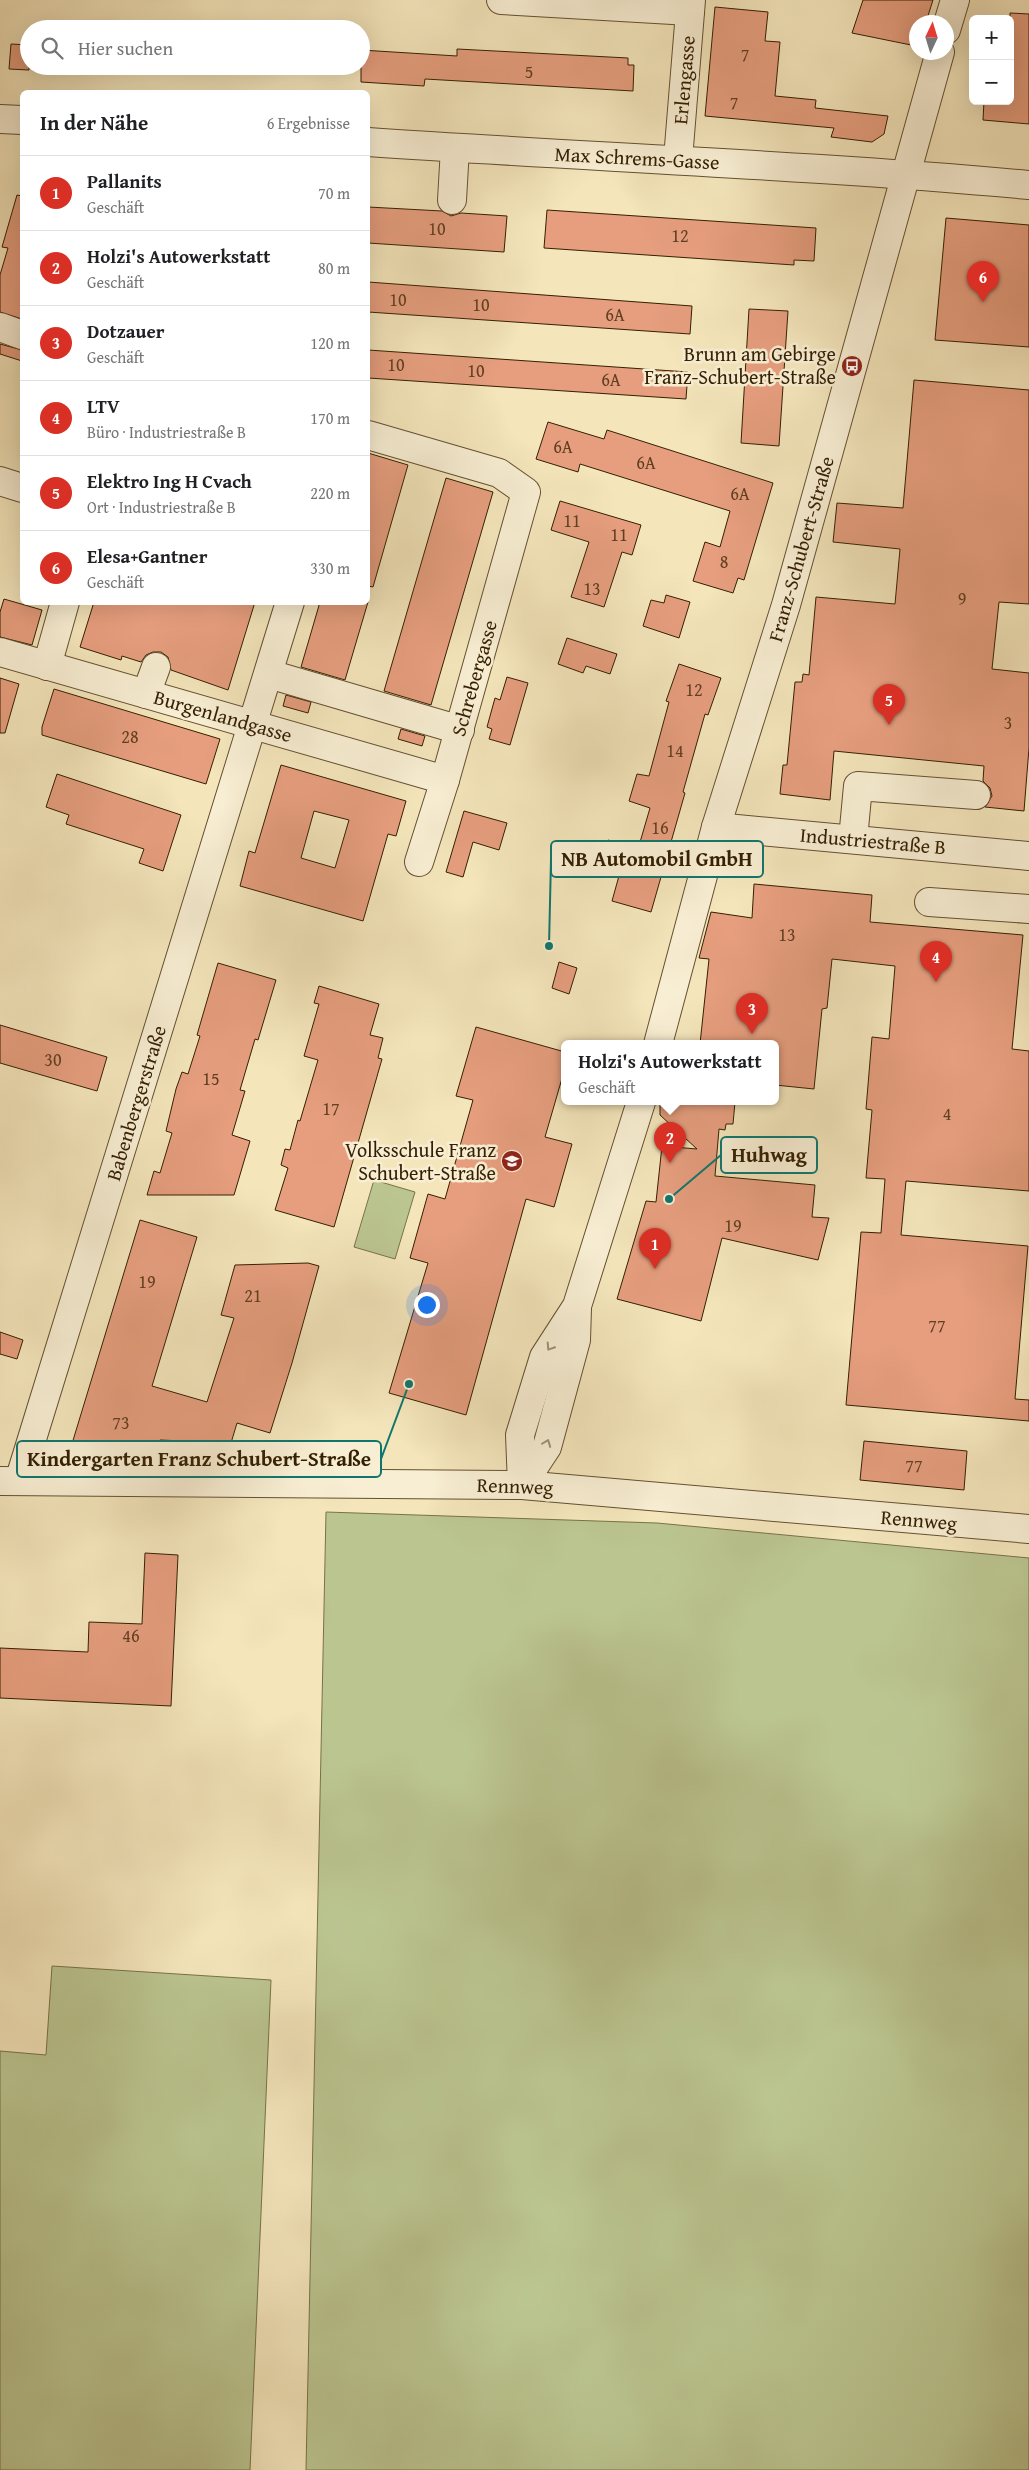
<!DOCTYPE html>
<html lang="de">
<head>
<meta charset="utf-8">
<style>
	body { margin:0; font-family:"Gentium Book Plus",serif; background:#f2f2f2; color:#202124 }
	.controls { position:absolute; right:15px; top:15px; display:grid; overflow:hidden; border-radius:8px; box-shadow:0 5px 20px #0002 }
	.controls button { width:45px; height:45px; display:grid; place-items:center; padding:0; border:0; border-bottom:1px solid #e0e0e0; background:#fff; color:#202124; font:25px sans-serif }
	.compass { position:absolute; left:909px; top:15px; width:45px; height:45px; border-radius:50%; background:#fff; box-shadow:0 5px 20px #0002; rotate:4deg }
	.you { position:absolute; left:426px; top:1304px; width:18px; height:18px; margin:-12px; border:4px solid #fff; border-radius:50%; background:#1a73e8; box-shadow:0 0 0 8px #1a73e833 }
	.badge { display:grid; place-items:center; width:32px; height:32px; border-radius:50%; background:#d93025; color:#fff; font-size:16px; font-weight:700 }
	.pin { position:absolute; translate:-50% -41px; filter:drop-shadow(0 1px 2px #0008) }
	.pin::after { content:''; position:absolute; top:26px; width:18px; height:15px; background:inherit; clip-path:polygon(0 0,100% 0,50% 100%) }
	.popup { position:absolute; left:561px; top:1040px; width:218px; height:65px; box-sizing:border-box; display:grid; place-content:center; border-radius:8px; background:#fff; filter:drop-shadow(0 1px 4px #0005); font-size:16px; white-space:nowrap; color:#757577 }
	.popup b { font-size:19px; color:#202124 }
	.popup::after { content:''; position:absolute; left:50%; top:100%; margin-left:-10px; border:10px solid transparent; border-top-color:#fff }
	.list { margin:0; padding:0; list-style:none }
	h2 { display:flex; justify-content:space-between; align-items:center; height:65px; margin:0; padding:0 20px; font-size:21px }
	h2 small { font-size:16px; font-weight:400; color:#757577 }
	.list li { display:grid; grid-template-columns:32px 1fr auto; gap:15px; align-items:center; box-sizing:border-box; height:75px; padding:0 20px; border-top:1px solid #e0e0e0 }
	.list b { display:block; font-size:19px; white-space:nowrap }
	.list p { margin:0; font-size:16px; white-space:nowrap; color:#757577 }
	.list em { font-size:16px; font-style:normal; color:#757577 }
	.icon { flex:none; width:28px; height:28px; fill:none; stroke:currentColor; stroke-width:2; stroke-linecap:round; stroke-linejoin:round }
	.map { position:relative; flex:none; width:1029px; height:2470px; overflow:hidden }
	.search { position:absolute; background:#fff; box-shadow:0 5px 20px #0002; left:20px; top:20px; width:350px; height:55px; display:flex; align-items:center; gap:12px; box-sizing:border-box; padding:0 18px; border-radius:28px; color:#757577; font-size:19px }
	.panel { position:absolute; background:#fff; box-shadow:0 5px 20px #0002; left:20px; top:90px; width:350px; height:515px; border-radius:8px }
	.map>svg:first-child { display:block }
	.green { fill:#bbc590; stroke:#787249 }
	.building { fill:#e69e7e; stroke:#341f02; fill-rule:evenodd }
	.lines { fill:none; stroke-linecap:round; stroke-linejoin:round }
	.minor-casing { stroke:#645030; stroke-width:30 }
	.minor { stroke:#f8eed3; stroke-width:28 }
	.oneway { stroke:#a09175 }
	.labels { text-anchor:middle; stroke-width:5; stroke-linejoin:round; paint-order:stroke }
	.number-label { font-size:18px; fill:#603f21 }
	.street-label { font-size:20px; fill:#341f02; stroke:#f8eed3 }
	.poi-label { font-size:20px; fill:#341f02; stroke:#f8eed3; text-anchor:end }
	.leader { fill:none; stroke:#0f766e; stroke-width:2 }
	.callout-dot { fill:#0f766e; stroke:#f8eed3; stroke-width:2 }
	.callout { fill:#f8eed3; stroke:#0f766e; stroke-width:2 }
	.callout-label { font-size:21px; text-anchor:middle; font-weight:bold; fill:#341f02 }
</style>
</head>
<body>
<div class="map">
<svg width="1029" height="2470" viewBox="0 0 1029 2470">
	<rect width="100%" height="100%" fill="#f4e5bb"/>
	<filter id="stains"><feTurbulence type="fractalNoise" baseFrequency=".004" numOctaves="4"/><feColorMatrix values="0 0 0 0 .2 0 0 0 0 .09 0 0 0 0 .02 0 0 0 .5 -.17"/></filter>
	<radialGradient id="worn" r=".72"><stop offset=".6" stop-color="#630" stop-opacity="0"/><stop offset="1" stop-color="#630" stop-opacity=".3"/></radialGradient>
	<g class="green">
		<polygon points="374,1180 415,1192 395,1259 354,1247"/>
		<polygon points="326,1512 657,1523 1029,1558 1029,2470 306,2470"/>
		<polygon points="52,1966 271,1980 250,2470 0,2470 0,2051 46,2055"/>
	</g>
	<g class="building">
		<polygon points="863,0 933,0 926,22 916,22 916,46 852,33"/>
		<polygon points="715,7 768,12 765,41 780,42 775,96 816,100 815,108 888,116 884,134 872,142 831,137 834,128 705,116"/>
		<polygon points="1010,13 1029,14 1029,124 983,120 984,101 1010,101"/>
		<polygon points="11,44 29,45 29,70 9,69"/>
		<polygon points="457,49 628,58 628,65 634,65 633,91 425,79 424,86 361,82 361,50 457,56"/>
		<polygon points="17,195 22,196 22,319 0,312 0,275 8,248 2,247"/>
		<polygon points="368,207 442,211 451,216 461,213 507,216 504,252 368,243"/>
		<polygon points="547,210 816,228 814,261 794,260 794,265 544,248"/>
		<polygon points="946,218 1029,225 1029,347 935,340"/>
		<polygon points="368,282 692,306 690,334 368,312"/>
		<polygon points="749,309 788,311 779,446 741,443"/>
		<polygon points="0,344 22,350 22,361 0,354"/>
		<polygon points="368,350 688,372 686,399 368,378"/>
		<polygon points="914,380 1029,390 1029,604 999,602 992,669 1029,673 1029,748 1024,811 985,807 992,796 990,788 983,781 984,766 834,751 830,800 780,794 783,765 787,765 795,682 802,682 803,674 809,675 816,597 895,604 900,549 833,542 837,503 903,508"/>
		<polygon points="548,422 604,439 607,430 773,483 744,580 738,578 733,593 693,581 705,542 720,547 730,511 580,464 578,472 536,459"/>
		<polygon points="368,453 408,465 373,587 368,586"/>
		<polygon points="446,478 493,492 431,705 384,691"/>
		<polygon points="560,501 641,525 632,555 622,552 604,607 571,597 589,542 551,530"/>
		<polygon points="666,595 690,602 679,638 643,626 651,600 664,603"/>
		<polygon points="4,599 42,610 32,645 0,637 0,612"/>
		<polygon points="94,602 255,602 228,690 171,670 168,657 161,652 153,652 146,655 141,662 122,656 121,660 80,647"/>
		<polygon points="320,602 368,602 345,680 301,667"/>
		<polygon points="567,638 617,654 610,674 586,666 583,673 558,664"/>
		<polygon points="679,664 721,678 708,715 705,714 683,792 685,793 651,912 612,901 622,865 602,859 608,840 638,849 650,808 629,801 637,774 649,776 669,702 666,701"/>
		<polygon points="507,677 528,683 510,745 489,739 492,729 487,727 495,698 500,700"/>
		<polygon points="0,678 19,684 5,733 0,733"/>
		<polygon points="54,689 220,739 206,784 42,735 42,727"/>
		<polygon points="286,695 311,702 308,713 283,706"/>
		<polygon points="401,729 425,736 422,746 398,739"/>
		<path d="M281,765l125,36 -10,35 -8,-2 -25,87 -123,-35 9,-35 6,2zM314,811l35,9 -14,48 -34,-10z"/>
		<polygon points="57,774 181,815 163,871 139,863 144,849 66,824 69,815 46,807"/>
		<polygon points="464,811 507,823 499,850 473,842 463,877 446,872"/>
		<polygon points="754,884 872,895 870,922 1023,935 1012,1049 1029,1051 1029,1191 906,1181 901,1235 1028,1246 1015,1399 1029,1400 1029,1421 846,1405 861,1232 881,1233 885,1179 866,1178 872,1110 866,1109 872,1037 889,1039 895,966 832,959 827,1008 822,1009 814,1089 775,1085 775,1044 700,1044 709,959 699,958 711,912 752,918"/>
		<polygon points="559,962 577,968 569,994 552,988"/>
		<polygon points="218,963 276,980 258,1040 255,1039 240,1090 245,1091 232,1135 250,1141 234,1195 147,1195 154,1171 160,1173 172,1133 166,1131 176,1089 182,1072 188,1074 200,1036 197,1035"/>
		<polygon points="319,986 379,1004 370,1035 383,1038 378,1058 382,1059 334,1227 275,1210 288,1168 281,1165 285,1149 290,1150 298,1120 300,1121 318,1060 304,1056 319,1004 314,1003"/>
		<polygon points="0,1025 107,1057 97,1091 0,1063"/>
		<polygon points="476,1027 565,1052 565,1068 545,1137 572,1144 554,1207 526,1199 466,1415 389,1393 428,1263 410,1258 428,1194 445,1199 473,1100 456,1096"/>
		<polygon points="660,1102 735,1102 733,1124 726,1124 725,1130 719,1129 715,1176 815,1185 812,1217 829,1218 818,1260 722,1238 701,1321 617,1299 646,1201 656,1202 662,1146 697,1149 660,1115"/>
		<polygon points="140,1220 197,1237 152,1386 207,1402 234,1318 221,1315 235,1265 308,1263 319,1266 292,1363 270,1433 237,1423 231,1443 160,1440 158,1448 71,1447"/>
		<polygon points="0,1332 23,1340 17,1359 0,1354"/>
		<polygon points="864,1441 967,1451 964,1490 860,1480"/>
		<polygon points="145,1553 178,1555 171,1706 0,1698 0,1648 88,1652 89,1622 142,1624"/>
	</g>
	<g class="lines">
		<g class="minor-casing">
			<g id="minor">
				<polyline points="501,0 690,11"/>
				<polyline points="946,30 955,0"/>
				<polyline points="0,119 22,120"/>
				<path d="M368,142c220,15 441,23 661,43"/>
				<polyline points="678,159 691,0"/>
				<polyline points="452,200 455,148"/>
				<polyline points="0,327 22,335"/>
				<polyline points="368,435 499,473 526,492 445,780 419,862"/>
				<polyline points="0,481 22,488"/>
				<polyline points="0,652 445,780"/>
				<polyline points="47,666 65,602"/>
				<polyline points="269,674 460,730"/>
				<polyline points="146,694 156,667"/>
				<polyline points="716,827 1029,856"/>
				<polyline points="853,839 858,786 976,795"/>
				<polyline points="929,902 1029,909"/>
				<polyline points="658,1044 716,827 786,605 940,52"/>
				<polyline points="0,1481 522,1485 1029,1529"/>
				<polyline points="19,1481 290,602"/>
				<polyline points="522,1485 520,1435 544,1357 577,1306 641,1102"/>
				<polyline points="522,1485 547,1447 576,1340 577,1308"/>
			</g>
		</g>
		<use href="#minor" class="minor"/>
	</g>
	<defs><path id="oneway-chevron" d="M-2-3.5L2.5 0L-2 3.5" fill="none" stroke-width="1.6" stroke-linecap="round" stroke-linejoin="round" transform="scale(1.25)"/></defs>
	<g class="oneway">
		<use href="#oneway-chevron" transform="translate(550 1347) rotate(123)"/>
		<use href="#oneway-chevron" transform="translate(547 1443) rotate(-69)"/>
	</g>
	<defs>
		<g id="bus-disc" transform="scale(1.125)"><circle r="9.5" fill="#8f2418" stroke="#f8eed3"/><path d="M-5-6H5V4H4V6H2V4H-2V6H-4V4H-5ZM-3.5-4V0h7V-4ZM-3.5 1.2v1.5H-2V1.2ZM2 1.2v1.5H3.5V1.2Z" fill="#fff"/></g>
		<g id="school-disc" transform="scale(1.125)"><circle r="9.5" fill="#8f2418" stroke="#f8eed3"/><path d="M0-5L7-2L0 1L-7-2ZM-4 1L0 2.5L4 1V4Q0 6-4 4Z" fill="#fff"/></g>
	</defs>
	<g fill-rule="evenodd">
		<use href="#bus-disc" x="852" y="366"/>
		<use href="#school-disc" x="512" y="1161"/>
	</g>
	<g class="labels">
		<g class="number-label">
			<text x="745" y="61">7</text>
			<text x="529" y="78">5</text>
			<text x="734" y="109">7</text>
			<text x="437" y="235">10</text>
			<text x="680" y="242">12</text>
			<text x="398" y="306">10</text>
			<text x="481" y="311">10</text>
			<text x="615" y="321">6A</text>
			<text x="396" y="371">10</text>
			<text x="476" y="377">10</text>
			<text x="611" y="386">6A</text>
			<text x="563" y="453">6A</text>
			<text x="646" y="469">6A</text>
			<text x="740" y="500">6A</text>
			<text x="572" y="527">11</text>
			<text x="619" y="541">11</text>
			<text x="724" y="568">8</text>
			<text x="592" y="595">13</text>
			<text x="962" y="605">9</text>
			<text x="694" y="696">12</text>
			<text x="1008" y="729">3</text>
			<text x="130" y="743">28</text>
			<text x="675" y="757">14</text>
			<text x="660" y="834">16</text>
			<text x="787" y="941">13</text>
			<text x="53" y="1066">30</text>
			<text x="211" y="1085">15</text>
			<text x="331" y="1115">17</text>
			<text x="947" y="1120">4</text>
			<text x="733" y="1232">19</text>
			<text x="147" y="1288">19</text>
			<text x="253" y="1302">21</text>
			<text x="937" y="1332">77</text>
			<text x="121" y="1429">73</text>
			<text x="914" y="1472">77</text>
			<text x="131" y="1642">46</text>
		</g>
		<g class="street-label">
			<text transform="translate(684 80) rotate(-85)" y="7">Erlengasse</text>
			<text transform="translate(637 158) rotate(3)" y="7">Max Schrems-Gasse</text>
			<text transform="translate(801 549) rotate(-74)" y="7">Franz-Schubert-Straße</text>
			<text transform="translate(474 678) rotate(-74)" y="7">Schrebergasse</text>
			<text transform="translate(223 716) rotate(16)" y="7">Burgenlandgasse</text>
			<text transform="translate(873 841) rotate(5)" y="7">Industriestraße B</text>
			<text transform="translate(136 1103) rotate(-73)" y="7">Babenbergerstraße</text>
			<text transform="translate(515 1486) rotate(2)" y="7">Rennweg</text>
			<text transform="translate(919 1520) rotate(5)" y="7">Rennweg</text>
		</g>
		<g class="poi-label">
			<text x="836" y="361">Brunn am Gebirge<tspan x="836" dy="23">Franz-Schubert-Straße</tspan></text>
			<text x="496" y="1157">Volksschule Franz<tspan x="496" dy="23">Schubert-Straße</tspan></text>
		</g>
	</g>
	<path class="leader" d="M549 946L551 859M669 1199L721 1155M409 1384L381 1459"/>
	<g class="callout-dot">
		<circle cx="549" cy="946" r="5"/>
		<circle cx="669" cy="1199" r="5"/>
		<circle cx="409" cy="1384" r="5"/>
	</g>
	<g class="callout">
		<rect x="551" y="841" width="212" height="36" rx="5"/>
		<rect x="721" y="1137" width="96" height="36" rx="5"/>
		<rect x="17" y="1441" width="364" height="36" rx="5"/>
	</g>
	<g class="callout-label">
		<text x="657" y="866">NB Automobil GmbH</text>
		<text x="769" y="1162">Huhwag</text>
		<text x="199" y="1466">Kindergarten Franz Schubert-Straße</text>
	</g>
	<rect width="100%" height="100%" filter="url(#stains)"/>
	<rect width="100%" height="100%" fill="url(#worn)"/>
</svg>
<div class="controls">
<button>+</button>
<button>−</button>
</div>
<svg class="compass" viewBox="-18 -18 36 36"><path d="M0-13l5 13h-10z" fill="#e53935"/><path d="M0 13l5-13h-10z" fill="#757577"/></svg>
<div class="you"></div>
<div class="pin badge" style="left:655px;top:1269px">1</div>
<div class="pin badge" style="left:670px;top:1163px">2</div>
<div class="popup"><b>Holzi's Autowerkstatt</b>Geschäft</div>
<div class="pin badge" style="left:752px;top:1034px">3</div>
<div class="pin badge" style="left:936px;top:982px">4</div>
<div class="pin badge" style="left:889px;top:725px">5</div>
<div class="pin badge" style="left:983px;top:302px">6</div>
<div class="search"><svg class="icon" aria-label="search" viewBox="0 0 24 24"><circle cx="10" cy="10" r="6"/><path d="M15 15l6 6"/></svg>Hier suchen</div>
<section class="panel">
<h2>In der Nähe<small>6 Ergebnisse</small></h2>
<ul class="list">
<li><span class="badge">1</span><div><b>Pallanits</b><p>Geschäft</p></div><em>70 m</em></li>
<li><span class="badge">2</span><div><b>Holzi's Autowerkstatt</b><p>Geschäft</p></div><em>80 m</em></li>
<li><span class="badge">3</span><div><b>Dotzauer</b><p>Geschäft</p></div><em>120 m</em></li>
<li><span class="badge">4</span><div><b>LTV</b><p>Büro · Industriestraße B</p></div><em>170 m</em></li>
<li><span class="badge">5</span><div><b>Elektro Ing H Cvach</b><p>Ort · Industriestraße B</p></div><em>220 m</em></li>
<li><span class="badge">6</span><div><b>Elesa+Gantner</b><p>Geschäft</p></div><em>330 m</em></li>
</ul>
</section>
</div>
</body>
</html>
